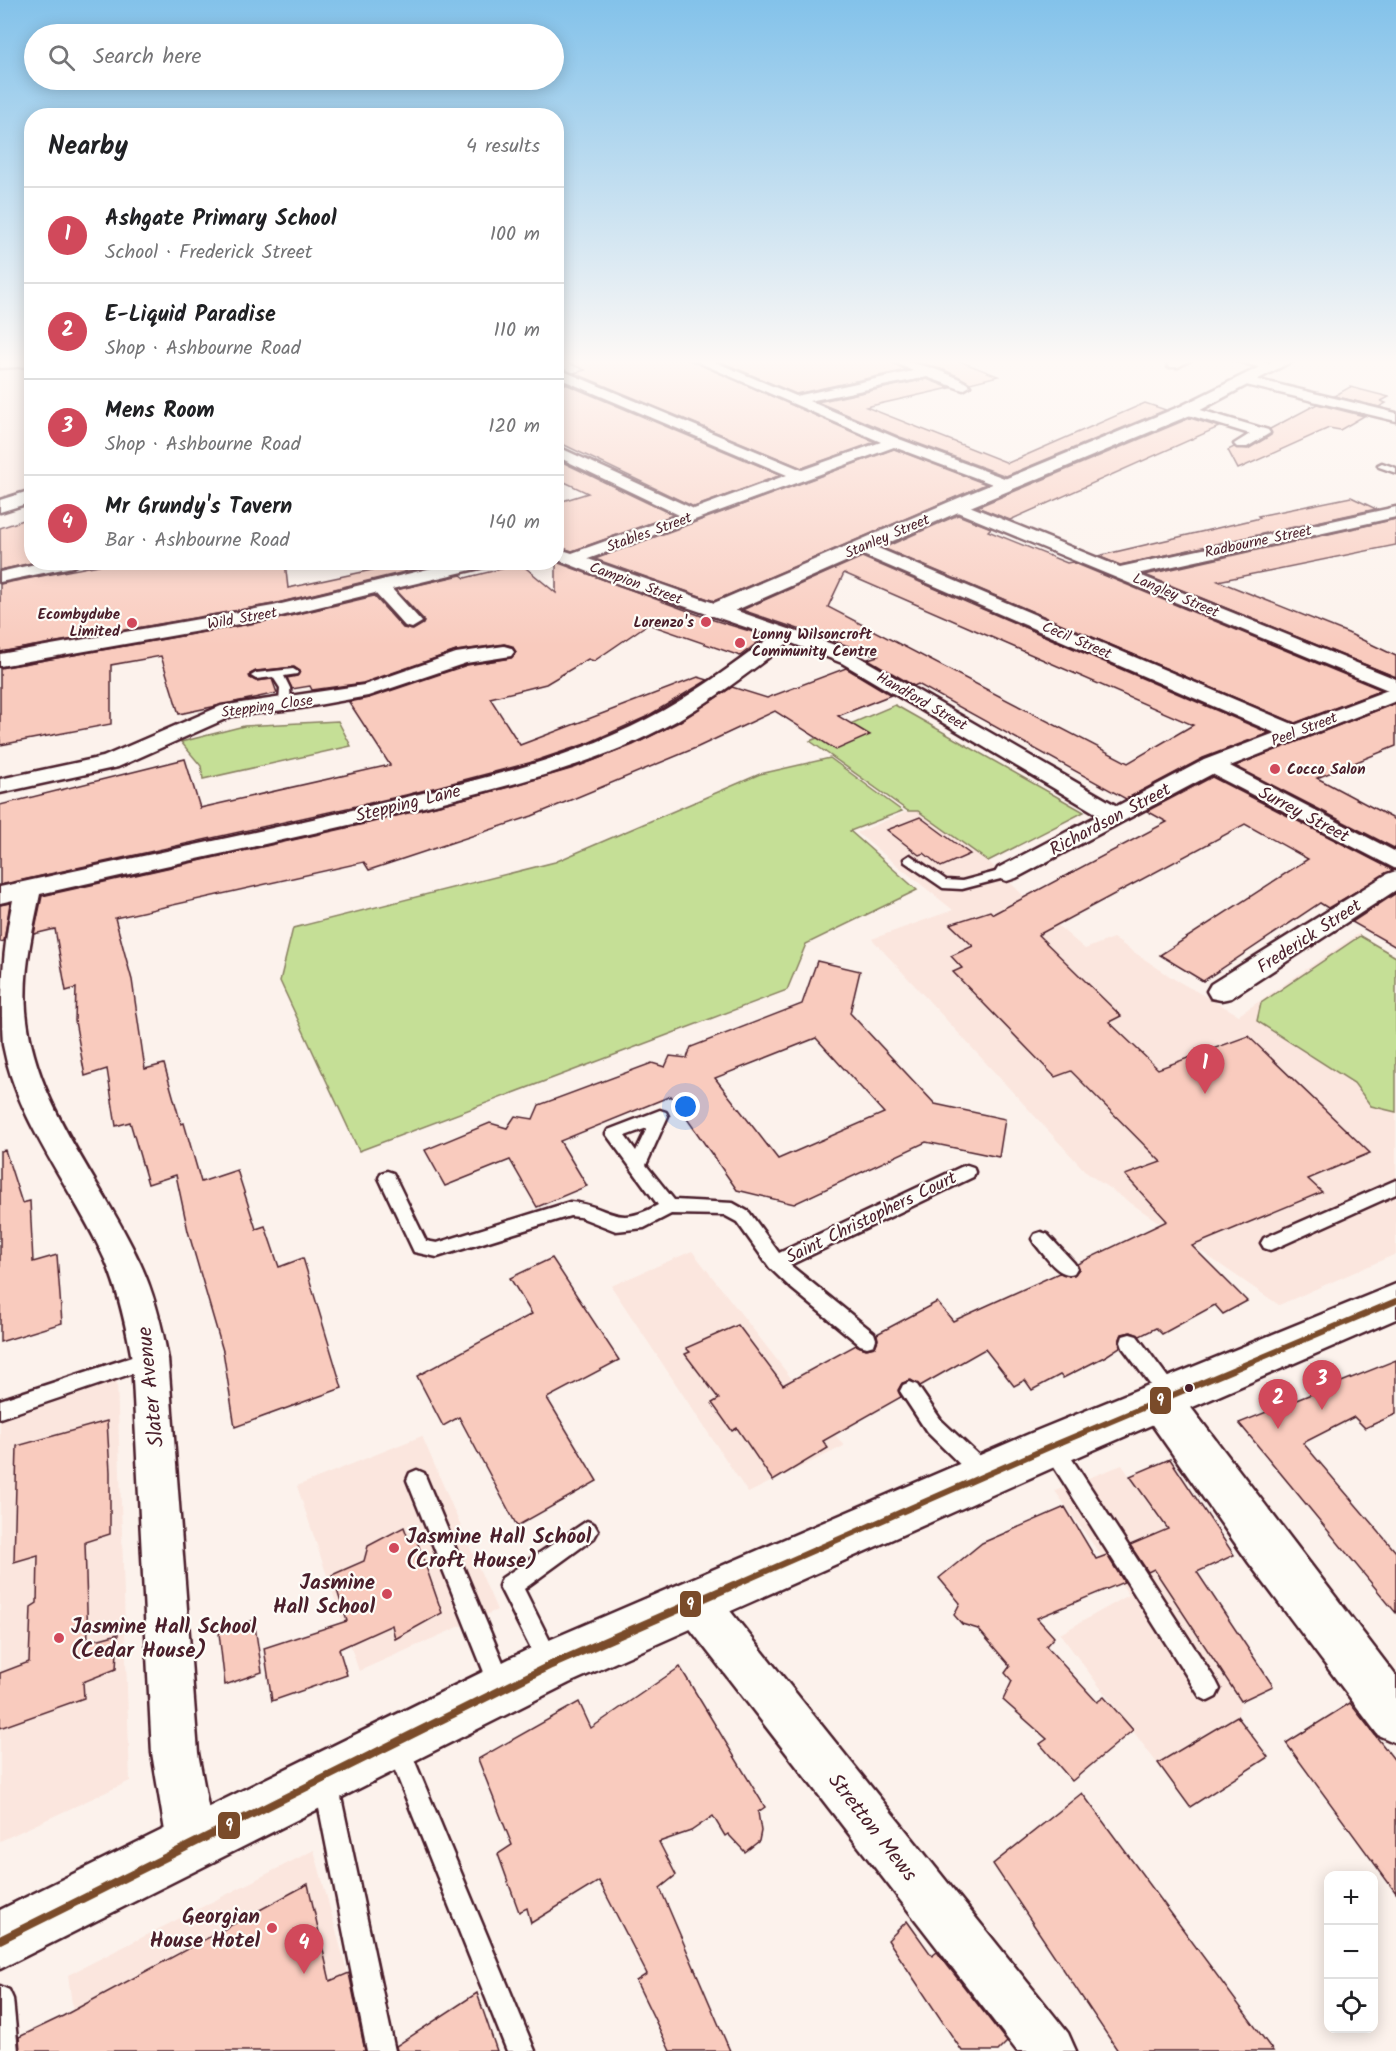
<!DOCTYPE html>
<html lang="en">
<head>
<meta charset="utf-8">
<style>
	body { margin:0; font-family:Kalam,sans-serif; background:#f2f2f2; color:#202124 }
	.controls { position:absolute; right:18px; bottom:18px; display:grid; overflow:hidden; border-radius:12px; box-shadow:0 3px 15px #0003 }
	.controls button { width:54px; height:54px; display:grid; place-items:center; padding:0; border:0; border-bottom:2px solid #e0e0e0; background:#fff; color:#202124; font:30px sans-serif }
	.you { position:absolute; left:686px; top:1107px; width:21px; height:21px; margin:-15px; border:4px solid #fff; border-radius:50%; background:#1a73e8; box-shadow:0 0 0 9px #1a73e833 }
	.badge { display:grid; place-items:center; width:39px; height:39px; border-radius:50%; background:#d1495b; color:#fff; font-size:20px; font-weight:700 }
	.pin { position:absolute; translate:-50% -50px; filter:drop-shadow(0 2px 3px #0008) }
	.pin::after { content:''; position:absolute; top:32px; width:21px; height:18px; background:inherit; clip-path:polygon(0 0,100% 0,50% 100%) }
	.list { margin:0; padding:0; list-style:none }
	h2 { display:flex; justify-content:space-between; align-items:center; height:78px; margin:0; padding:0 24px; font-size:26px }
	h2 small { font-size:20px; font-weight:400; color:#757577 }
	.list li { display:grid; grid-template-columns:39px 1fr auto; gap:18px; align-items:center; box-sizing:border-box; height:96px; padding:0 24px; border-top:2px solid #e0e0e0 }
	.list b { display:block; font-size:22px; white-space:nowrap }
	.list p { margin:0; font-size:20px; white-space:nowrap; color:#757577 }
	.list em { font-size:20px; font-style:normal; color:#757577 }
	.icon { flex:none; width:33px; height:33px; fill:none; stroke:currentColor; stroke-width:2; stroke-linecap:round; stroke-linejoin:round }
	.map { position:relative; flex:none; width:1396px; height:2051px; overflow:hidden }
	.search { position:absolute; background:#fff; box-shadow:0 3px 15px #0003; left:24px; top:24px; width:540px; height:66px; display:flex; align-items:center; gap:15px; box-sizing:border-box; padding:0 21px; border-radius:33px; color:#757577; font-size:22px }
	.panel { position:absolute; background:#fff; box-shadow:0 3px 15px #0003; left:24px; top:108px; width:540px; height:462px; border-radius:24px }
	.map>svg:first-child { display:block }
	.built { fill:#fbe6de }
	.green { fill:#c5df96; stroke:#887f60; stroke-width:1.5 }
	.building { fill:#f9cbbe; stroke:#4a1f2b; stroke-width:1.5; fill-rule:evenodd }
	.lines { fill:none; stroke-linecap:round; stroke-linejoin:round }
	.service-casing { stroke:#4a1f2b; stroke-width:5 }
	.minor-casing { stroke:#4a1f2b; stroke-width:5 }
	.tertiary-casing { stroke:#4a1f2b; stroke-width:5 }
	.primary-casing { stroke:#4a1f2b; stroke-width:5 }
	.service { fill:#fdfcf7; fill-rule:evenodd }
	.minor { fill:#fdfcf7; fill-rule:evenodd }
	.tertiary { fill:#fdfcf7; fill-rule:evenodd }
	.primary { fill:#fdfcf7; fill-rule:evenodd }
	.bus-1-far1-casing { stroke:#fdfcf7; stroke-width:10 }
	.bus-1-casing { stroke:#fdfcf7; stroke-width:12 }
	.bus-1-far1 { stroke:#7a4b2a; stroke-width:6 }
	.bus-1 { stroke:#7a4b2a; stroke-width:8 }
	.poi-dot { fill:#d1495b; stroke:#fdfcf7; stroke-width:2 }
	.bus-dot { fill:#4a1f2b; stroke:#fdfcf7; stroke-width:2 }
	.labels { text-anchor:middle; stroke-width:4.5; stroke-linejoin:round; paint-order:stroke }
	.far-street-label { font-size:15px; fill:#4a1f2b; stroke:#fdfcf7 }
	.far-poi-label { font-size:15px; font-weight:bold; fill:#4a1f2b; stroke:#fdfcf7; text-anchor:end }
	.street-label { font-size:18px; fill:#4a1f2b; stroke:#fdfcf7 }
	.near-street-label { font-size:21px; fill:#4a1f2b; stroke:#fdfcf7 }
	.near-poi-label { font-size:21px; font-weight:bold; fill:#4a1f2b; stroke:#fdfcf7; text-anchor:start }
	.line-badge { stroke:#fdfcf7; stroke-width:2 }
	.badge-label { font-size:16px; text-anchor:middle; font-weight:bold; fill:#fff }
</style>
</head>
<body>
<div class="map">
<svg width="1396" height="2051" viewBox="0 0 1396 2051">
	<rect width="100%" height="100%" fill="#fcf2ec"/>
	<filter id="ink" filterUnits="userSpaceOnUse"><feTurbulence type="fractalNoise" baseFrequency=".0167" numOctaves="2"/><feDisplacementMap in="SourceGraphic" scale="12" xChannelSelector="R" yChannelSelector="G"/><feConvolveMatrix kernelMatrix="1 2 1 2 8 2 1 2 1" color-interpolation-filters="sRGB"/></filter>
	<g filter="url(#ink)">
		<g class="built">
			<polygon points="31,367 31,490 0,500 0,370"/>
			<polygon points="918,810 988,861 1029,901 1085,949 1113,938 1174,979 1239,1015 1358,934 1396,956 1396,1254 1279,1305 1087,1173 872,939 953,910 857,833 908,811"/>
			<polygon points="692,1251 844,1446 748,1493 611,1286"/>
			<polygon points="117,1379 130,1781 0,1841 0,1419"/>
			<polygon points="422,1436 497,1610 359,1671 297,1486"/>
			<polygon points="1122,1465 1273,1686 1241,1701 1237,1716 1268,1757 1190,1807 1060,1634 1129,1595 1055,1491"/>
			<polygon points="314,1850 369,2051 72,2051 73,2011 68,1975"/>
		</g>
		<g class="green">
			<polygon points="895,705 1084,812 988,861 918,811 908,811 810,741"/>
			<polygon points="338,721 351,746 203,779 201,766 181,742 244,726"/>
			<polygon points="830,758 902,811 850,831 917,890 806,944 787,990 359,1151 280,981 293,928 555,862 760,774"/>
			<polygon points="1360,936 1396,957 1396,1112 1371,1106 1354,1083 1257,1021 1261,1003"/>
		</g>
		<g class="building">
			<polygon points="559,359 689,359 875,442 802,468 574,373 585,370"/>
			<polygon points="714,359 886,359 906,370 796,394"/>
			<polygon points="905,359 954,359 998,376 970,383 944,370"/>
			<polygon points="927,379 950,388 866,407 1008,463 1145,403 1166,410 1006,476 900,437 817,402"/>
			<polygon points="556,380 781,475 694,507 556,441"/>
			<polygon points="1350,387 1389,397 1381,401 1386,403 1379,407 1334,396"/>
			<polygon points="1317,404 1364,416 1340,430 1329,428 1238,469 1228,450 1234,447 1248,449 1271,435 1270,429"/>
			<polygon points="1190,418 1219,427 1010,520 977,507"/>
			<polygon points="894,449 986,484 714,601 595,559"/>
			<polygon points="556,459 673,515 572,551 556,546 556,503 588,493 556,478"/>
			<polygon points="1351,497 1376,509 1120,565 1098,556 1260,518 1258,516"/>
			<polygon points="958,515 991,528 988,531 1067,563 1072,562 1382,690 1295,723 883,548"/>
			<polygon points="32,517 32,563 0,570 0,528"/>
			<polygon points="1396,519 1396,545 1218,581 1348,633 1396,656 1396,677 1145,575"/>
			<path d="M862,557l407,176 -66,25 -77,41 -208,-115 -4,2 -46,-27 10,-3 -136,-46zM844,573l349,152 -65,38 -300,-156z"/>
			<polygon points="114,562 285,562 288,588 409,562 445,562 273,604 0,652 0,584"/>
			<polygon points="556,562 707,618 766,636 740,656 648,624 594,661 588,659 546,684 490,698 520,745 698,677 708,680 646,717 588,743 529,763 406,795 0,885 0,805 185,759 200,808 390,765 349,702 369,698 467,665 511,658 516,652 512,646 504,644 456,651 363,683 312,690 310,686 292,689 287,678 297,676 300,671 294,667 256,671 250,674 250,678 256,681 272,679 277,693 179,714 161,656 111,665 111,724 0,745 0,668 273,620 374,596 403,628 413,630 423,624 424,620 396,590 461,575 465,578 521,564 556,593"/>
			<polygon points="846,668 891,695 838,716 870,735 836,750 775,711 698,747 532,816 369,870 364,862 115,918 132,980 145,1069 164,1064 181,1124 184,1123 201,1182 237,1170 256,1229 265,1226 279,1267 303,1258 342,1388 235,1427 223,1351 188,1231 176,1175 148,1184 130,1122 116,1126 107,1069 85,1076 75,1021 76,988 66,991 55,929 34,934 42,896 373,822 513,786 574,768 633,745 679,722 732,687 767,698"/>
			<polygon points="1396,703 1396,746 1317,778 1396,820 1396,849 1235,766"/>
			<polygon points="1212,777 1393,870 1328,908 1320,903 1203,981 1160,955 1308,859 1245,824 1038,935 1121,1016 1109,1022 1158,1069 1248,1036 1370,1153 1308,1179 1322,1192 1192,1246 1247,1301 1223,1314 1215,1305 1162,1334 1156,1328 1140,1336 1131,1332 1122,1334 1119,1341 1120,1347 1106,1356 1063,1378 1060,1375 1032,1390 1025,1380 1014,1386 985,1349 920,1386 911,1380 902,1383 898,1390 901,1397 823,1441 828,1448 773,1481 737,1428 732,1431 712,1403 719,1399 685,1354 690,1352 686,1348 738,1325 783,1385 856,1345 866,1349 875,1347 878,1340 877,1334 937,1302 953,1321 1059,1273 1074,1275 1079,1269 1077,1264 1167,1221 1125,1175 1161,1162 1071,1071 1055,1077 953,972 962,968 951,956 973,946 950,924 990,911 993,914 1167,822 1147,811"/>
			<polygon points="920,817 970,854 941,867 924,853 919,855 887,830"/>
			<polygon points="1396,893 1396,947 1352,922"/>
			<polygon points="10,903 4,941 0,942 0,905"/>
			<path d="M817,961l43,10 -10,42 85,91 70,15 -6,38 -73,-15 -132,62 -57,-14 -66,-94 -111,45 27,45 -50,21 -27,-47 -65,26 -20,-36 65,-27 17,5 8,-12 18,3 6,-14 113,-42 13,4 5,-11 17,2 4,-11 111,-43zM816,1038l68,75 -106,46 -63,-81z"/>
			<polygon points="5,1150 22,1203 30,1201 33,1262 57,1255 62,1323 0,1342 0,1151"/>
			<polygon points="552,1258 619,1360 547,1398 597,1481 517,1526 459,1417 443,1426 417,1376 532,1314 510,1278"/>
			<polygon points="1396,1360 1396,1414 1365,1428 1354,1417 1303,1443 1396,1552 1396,1613 1239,1423"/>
			<polygon points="107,1421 110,1472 110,1534 85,1542 88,1642 118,1634 116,1669 83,1682 84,1698 0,1728 0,1673 29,1662 31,1607 37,1603 38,1555 14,1562 17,1446"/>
			<polygon points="1170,1459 1234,1555 1197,1572 1273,1686 1241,1701 1154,1569 1148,1572 1130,1545 1168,1529 1130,1476"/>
			<polygon points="1065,1507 1096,1559 1107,1555 1124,1582 1037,1618 1054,1637 1046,1646 1097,1702 1104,1697 1133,1730 1072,1781 1040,1744 1047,1739 1003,1700 1012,1681 1005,1673 1010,1666 978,1629 962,1624 954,1615 960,1603 939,1578 982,1543"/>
			<polygon points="404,1527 408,1538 415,1535 442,1613 395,1639 392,1625 339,1649 347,1675 272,1701 264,1648 347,1621 332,1575 364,1561 368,1546"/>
			<polygon points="254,1620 262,1672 225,1685 219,1633"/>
			<polygon points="680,1667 765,1807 758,1812 761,1831 759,1841 745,1852 728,1834 725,1836 713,1816 691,1831 659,1842 676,1875 660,1888 730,2051 670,2051 636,1981 647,1974 599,1881 531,1923 527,1908 519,1912 498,1854 512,1845 478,1759 579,1702 591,1728"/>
			<polygon points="1350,1703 1396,1762 1396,1893 1286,1743"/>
			<polygon points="1237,1716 1268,1757 1190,1807 1158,1763"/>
			<polygon points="1082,1793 1273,2051 1118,2051 993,1864"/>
			<polygon points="308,1884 330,1981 349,1973 365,2051 20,2051 19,2037 63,2016"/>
			<polygon points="907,1921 932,1956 937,1952 1007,2042 998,2051 962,2051 888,1940"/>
			<polygon points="477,1993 497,2051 397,2051 396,2046"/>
		</g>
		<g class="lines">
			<g class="service-casing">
				<g id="service">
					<polygon points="1382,463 1396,468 1396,473 1379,467 1378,465"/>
					<polygon points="293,669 298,672 297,674 284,676 290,688 291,704 285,707 279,704 280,688 273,677 256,679 251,676 256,673"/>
					<polygon points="910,855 946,880 962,881 1007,869 1014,873 1012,876 962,889 943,888 905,862 904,859"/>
					<path d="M660,1110l6,2 2,4 -22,49 28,35 59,3 16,9 30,41 182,-86 6,-2 6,2 2,5 -2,5 -183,88 84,68 2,6 -2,6 -7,2 -7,-2 -69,-57 -21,-20 -33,-46 -13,-7 -53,-1 -27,14 -28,3 -36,-14 -10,-1 -133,41 -23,-5 -35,-74 2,-5 6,-2 6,2 33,68 11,2 133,-41c41,3 43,28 88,3l-52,-71 2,-4zM647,1128l-11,23 -11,-15z"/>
					<polygon points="1396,1180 1396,1194 1276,1248 1270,1250 1264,1248 1261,1243 1264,1238"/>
					<path d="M1041,1232l6,2 27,29 3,5 -3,5c-15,6 -29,-18 -39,-29l-3,-5 3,-5z"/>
					<polygon points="1130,1334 1137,1336 1178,1391 1181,1397 1178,1403 1171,1406 1164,1403 1123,1348 1121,1342 1123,1336"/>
					<polygon points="150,1351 157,1353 160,1359 157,1365 0,1418 0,1400"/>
					<polygon points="910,1382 917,1385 941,1420 990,1466 993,1473 990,1480 983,1483 976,1480 927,1432 900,1391 903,1385"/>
					<polygon points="1052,1437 1059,1439 1216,1681 1220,1689 1216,1697 1208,1701 1200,1697 1045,1453 1042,1446 1045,1439"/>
					<polygon points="417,1470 424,1473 512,1684 508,1692 500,1696 492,1692 407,1480 410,1473"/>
					<polygon points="587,1521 594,1524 598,1531 594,1538 524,1589 561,1663 558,1671 550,1674 542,1671 499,1586 502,1578"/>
					<polygon points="398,1736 406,1740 535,2051 507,2051 386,1748 390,1740"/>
					<polygon points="326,1771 335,1774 338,1783 395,2051 367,2051 314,1783 317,1774"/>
					<polygon points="0,1986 9,1990 13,1999 18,2051 0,2051"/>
				</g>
			</g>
			<g class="minor-casing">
				<g id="minor">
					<polygon points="32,359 32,366 0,368 0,360"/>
					<path d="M691,359h17l88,37 117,-25 -25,-12c17,0 70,15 82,27l-7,4 -36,-13 -118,24 90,38 116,43 2,3 -2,3h-12l-109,-41 -306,112 244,85 24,11 261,151 87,-46 71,-27 -421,-182 -3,-4 3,-4h12l429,182 93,-35 -438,-181 -2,-3 2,-3h12l158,64 276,-60v10l-259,57 259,105v22l-166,65 166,86v17l-184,-95 -196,104 -9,3 -9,-3 -3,-5 3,-5 101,-53 -257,-152 -53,-21c-41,31 -82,63 -128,87 -75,39 -159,58 -241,79 -126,31 -254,57 -380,86 -8,39 -17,78 -14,117 8,95 76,168 114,252 14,30 22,63 28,96l30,394 17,90 -7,17 -17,7 -17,-7 -7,-17 -15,-90 -20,-394c-6,-33 -13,-66 -26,-97 -32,-73 -88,-137 -103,-217 -3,-49 0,-98 10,-145l-13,3v-16c135,-30 272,-57 407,-90 81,-20 165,-39 240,-78 45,-23 85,-53 125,-83l-153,-52 -63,-25v-11l16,5 107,-38 -123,-59v-10l138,63 93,-34 -231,-98v-9l246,102 79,-28z"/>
					<polygon points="1174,359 1192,359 1178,367 1168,367 1168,361"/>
					<polygon points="1232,359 1255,359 1278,367 1271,371"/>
					<polygon points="1247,377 1396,413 1396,421 1242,384 1242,378"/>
					<polygon points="1187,406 1268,430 1270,433 1247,447 1237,447 1234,444 1250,434 1182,413 1182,407"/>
					<polygon points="44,562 81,562 72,567 0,582 0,572"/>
					<polygon points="457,562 491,562 488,566 392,589 422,622 412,628 405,626 375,593 273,618 0,666 0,654 273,606"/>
					<polygon points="504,646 511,648 514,652 511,656 466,663 368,696 301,708 232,716 118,767 0,793 0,779 103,757 221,706 364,685 456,653"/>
					<polygon points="1396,871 1396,890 1231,998 1221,1000 1211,998 1207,991 1211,984 1387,874"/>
					<polygon points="696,1581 711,1587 1068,2033 1076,2051 1017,2051 681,1617 675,1602 681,1587"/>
				</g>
			</g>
			<g class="tertiary-casing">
				<g id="tertiary">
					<polygon points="1276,359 1296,359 1193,414 963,510 723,616 707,616 704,611 707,606 949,502 1181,406"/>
					<polygon points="32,490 32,502 0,512 0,500"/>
					<polygon points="1161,1382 1176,1388 1396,1676 1396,1743 1378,1735 1249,1563 1146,1416 1139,1402 1146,1388"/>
				</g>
			</g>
			<g class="primary-casing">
				<polygon id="primary" points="1396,1284 1396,1319 1068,1461 569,1683 0,1969 0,1910 533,1647 1036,1431"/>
			</g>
			<use href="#service" class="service"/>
			<use href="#minor" class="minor"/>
			<use href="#tertiary" class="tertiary"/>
			<use href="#primary" class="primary"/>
			<g class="bus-1-far1-casing">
				<polyline id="bus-1-far1" points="730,1587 1052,1446 1396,1301"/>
			</g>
			<g class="bus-1-casing">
				<polyline id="bus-1" points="0,1940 551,1665 734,1585"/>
			</g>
			<use href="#bus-1-far1" class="bus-1-far1"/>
			<use href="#bus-1" class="bus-1"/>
		</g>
	</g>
	<linearGradient id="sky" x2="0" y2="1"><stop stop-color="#83c2ea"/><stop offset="0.56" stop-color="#fef9f6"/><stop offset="1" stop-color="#fef9f6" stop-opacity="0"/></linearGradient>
	<rect width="1396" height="646" fill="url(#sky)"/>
	<g class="poi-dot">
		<circle cx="706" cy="622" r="6"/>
		<circle cx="132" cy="623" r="6"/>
		<circle cx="740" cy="643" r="6"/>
		<circle cx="1275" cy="769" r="6"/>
		<circle cx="394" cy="1548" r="6"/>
		<circle cx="387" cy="1594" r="6"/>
		<circle cx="59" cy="1638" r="6"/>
		<circle cx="272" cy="1928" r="6"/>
	</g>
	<circle class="bus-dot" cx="1189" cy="1388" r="5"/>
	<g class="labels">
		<g class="far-street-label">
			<text transform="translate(649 532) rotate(-20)" y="5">Stables Street</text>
			<text transform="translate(887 536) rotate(-23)" y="5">Stanley Street</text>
			<text transform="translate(1258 541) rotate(-12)" y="5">Radbourne Street</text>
			<text transform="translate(636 583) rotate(20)" y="5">Campion Street</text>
			<text transform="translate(1176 595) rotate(23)" y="5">Langley Street</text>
			<text transform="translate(242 618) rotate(-10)" y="5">Wild Street</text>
			<text transform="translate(1077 640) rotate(23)" y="5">Cecil Street</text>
			<text transform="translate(922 701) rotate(30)" y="5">Handford Street</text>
			<text transform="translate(267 706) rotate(-8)" y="5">Stepping Close</text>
			<text transform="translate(1304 729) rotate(-21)" y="5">Peel Street</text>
		</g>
		<g class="far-poi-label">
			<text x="120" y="619">Ecombydube<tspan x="120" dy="17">Limited</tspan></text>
			<text x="694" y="627">Lorenzo's</text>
			<text x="752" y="639" text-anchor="start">Lonny Wilsoncroft<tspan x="752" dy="17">Community Centre</tspan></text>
			<text x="1287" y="774" text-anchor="start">Cocco Salon</text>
		</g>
		<g class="street-label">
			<text transform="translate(408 803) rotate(-14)" y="6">Stepping Lane</text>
			<text transform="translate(1304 814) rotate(28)" y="6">Surrey Street</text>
			<text transform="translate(1110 819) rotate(-28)" y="6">Richardson Street</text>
			<text transform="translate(1309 936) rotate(-33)" y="6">Frederick Street</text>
			<text transform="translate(871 1217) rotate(-26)" y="6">Saint Christophers Court</text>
		</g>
		<g class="near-street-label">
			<text transform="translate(150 1387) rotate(-96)" y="7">Slater Avenue</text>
			<text transform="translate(873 1827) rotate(52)" y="7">Stretton Mews</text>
		</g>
		<g class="near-poi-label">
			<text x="406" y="1543">Jasmine Hall School<tspan x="406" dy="24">(Croft House)</tspan></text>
			<text x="375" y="1589" text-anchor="end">Jasmine<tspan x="375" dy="24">Hall School</tspan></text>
			<text x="71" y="1633">Jasmine Hall School<tspan x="71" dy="24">(Cedar House)</tspan></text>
			<text x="260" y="1923" text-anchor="end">Georgian<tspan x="260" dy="24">House Hotel</tspan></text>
		</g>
	</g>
	<g class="line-badge">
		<rect x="1149" y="1386" width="23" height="29" rx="6" fill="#7a4b2a"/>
		<rect x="679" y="1590" width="23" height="28" rx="6" fill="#7a4b2a"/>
		<rect x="217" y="1811" width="24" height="29" rx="6" fill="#7a4b2a"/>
	</g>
	<g class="badge-label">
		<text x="1160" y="1406">9</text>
		<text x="690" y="1610">9</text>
		<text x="229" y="1831">9</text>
	</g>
</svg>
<div class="controls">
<button>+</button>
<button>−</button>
<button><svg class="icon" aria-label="locate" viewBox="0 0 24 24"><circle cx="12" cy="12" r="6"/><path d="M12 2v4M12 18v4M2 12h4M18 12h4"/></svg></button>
</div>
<div class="you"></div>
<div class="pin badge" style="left:1205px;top:1094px">1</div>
<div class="pin badge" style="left:1278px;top:1429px">2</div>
<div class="pin badge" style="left:1322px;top:1410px">3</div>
<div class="pin badge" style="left:304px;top:1974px">4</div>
<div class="search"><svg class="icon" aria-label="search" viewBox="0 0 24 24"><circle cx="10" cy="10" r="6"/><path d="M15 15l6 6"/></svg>Search here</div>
<section class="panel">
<h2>Nearby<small>4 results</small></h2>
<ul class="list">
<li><span class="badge">1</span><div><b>Ashgate Primary School</b><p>School · Frederick Street</p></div><em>100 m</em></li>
<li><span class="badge">2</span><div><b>E-Liquid Paradise</b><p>Shop · Ashbourne Road</p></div><em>110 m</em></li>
<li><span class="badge">3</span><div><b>Mens Room</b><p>Shop · Ashbourne Road</p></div><em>120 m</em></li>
<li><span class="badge">4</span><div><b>Mr Grundy's Tavern</b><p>Bar · Ashbourne Road</p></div><em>140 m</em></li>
</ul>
</section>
</div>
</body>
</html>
